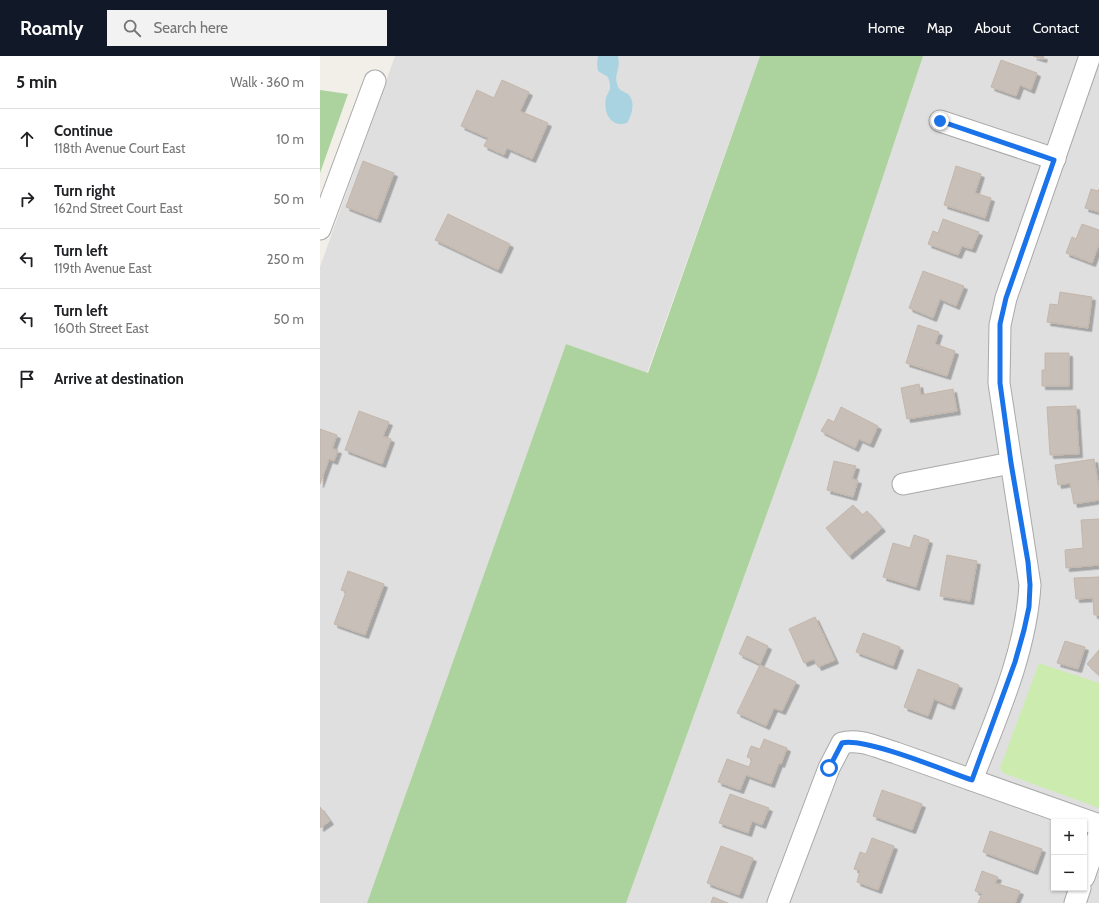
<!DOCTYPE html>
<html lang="en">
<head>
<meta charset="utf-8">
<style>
	body { margin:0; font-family:Cabin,sans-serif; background:#f2f2f2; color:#202124 }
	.controls { position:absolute; right:12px; bottom:12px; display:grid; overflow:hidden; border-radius:0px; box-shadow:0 1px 3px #0004 }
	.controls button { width:36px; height:36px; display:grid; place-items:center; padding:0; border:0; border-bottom:1px solid #e0e0e0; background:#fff; color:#202124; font:20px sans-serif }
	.stop { position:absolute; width:12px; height:12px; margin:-9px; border:3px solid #1a73e8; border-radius:50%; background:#fff }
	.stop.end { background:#1a73e8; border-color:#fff; box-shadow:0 1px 4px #0008 }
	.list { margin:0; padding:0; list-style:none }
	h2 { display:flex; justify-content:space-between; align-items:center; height:52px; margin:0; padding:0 16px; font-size:17px }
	h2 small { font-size:13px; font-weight:400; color:#757577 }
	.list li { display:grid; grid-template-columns:26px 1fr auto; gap:12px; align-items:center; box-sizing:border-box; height:60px; padding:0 16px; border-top:1px solid #e0e0e0 }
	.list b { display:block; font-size:15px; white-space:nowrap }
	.list p { margin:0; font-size:13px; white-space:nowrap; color:#757577 }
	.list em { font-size:13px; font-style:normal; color:#757577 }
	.icon { flex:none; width:22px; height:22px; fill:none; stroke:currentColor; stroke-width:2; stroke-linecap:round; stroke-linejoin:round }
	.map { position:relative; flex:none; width:779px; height:847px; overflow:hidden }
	header { display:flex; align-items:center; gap:24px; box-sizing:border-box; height:56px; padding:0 20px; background:#111827; color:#fff }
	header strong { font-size:19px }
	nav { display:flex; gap:22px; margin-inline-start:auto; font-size:14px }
	.search { width:280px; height:36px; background:#f2f2f2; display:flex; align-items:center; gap:10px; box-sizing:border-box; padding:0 14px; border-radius:0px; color:#757577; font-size:15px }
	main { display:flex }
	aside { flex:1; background:#fff }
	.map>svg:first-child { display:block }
	.residential { fill:#e0dfdf; fill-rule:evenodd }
	.grass { fill:#ccecaf }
	.forest { fill:#acd29d }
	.water { fill:#a9d3e0 }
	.building { fill:#c7bfb8; stroke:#c4b6aa; filter:url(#shadow) }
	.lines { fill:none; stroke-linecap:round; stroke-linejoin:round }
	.minor-casing { stroke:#a9a9a9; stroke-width:23 }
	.minor { stroke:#fff; stroke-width:21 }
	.route { stroke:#1a73e8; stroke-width:5 }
</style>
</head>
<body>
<header>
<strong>Roamly</strong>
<div class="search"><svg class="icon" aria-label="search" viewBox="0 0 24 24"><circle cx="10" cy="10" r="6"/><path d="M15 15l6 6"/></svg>Search here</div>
<nav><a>Home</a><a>Map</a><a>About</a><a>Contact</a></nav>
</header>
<main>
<aside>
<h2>5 min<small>Walk · 360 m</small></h2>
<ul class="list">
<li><svg class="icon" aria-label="ahead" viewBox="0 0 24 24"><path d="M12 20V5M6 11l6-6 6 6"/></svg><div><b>Continue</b><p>118th Avenue Court East</p></div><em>10 m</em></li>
<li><svg class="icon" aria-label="right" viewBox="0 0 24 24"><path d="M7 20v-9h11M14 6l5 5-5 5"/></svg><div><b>Turn right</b><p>162nd Street Court East</p></div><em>50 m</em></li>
<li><svg class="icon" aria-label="left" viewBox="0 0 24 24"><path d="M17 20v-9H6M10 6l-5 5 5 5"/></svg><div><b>Turn left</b><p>119th Avenue East</p></div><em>250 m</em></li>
<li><svg class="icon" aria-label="left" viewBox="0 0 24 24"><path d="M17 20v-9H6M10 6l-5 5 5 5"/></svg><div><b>Turn left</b><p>160th Street East</p></div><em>50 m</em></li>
<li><svg class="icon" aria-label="arrive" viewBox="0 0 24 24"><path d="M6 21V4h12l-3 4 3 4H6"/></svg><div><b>Arrive at destination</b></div></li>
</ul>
</aside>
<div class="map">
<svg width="779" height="847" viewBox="0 0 779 847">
	<defs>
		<filter id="shadow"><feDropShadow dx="3.5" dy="3.5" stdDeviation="0" flood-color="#0004"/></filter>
	</defs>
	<rect width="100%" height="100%" fill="#f2efe9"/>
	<g class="residential">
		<polygon points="75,0 440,0 327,317 246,288 47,847 0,847 0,211"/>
		<path d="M587,0h192v847h-484zM734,766h30v66h-30z"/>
	</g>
	<polygon class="grass" points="719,607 779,627 779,752 683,717 680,712"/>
	<g class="forest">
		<polygon points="440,0 603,0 498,316 306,847 47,847 246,288 328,317"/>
		<polygon points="0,34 28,38 0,117"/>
	</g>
	<path class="water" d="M278,0h20c3,13 -4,17 -1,28 1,6 6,7 11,10 8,8 4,21 -1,29 -16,5 -24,-10 -21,-25 1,-4 5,-8 4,-12 0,-3 -1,-6 -2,-9l-10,-6 -1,-6z"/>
	<g class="building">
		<polygon points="713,0 724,0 723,3"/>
		<polygon points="681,4 717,17 711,34 700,29 696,40 671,31"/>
		<polygon points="182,24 209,36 200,55 228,67 212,103 187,92 184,99 164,90 168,82 141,70 157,34 174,42"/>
		<polygon points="43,105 74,117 57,163 26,151"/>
		<polygon points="636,110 661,118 655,137 671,142 665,162 624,149"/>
		<polygon points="771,133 778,135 779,133 779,156 765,152"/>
		<polygon points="128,158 190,188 178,214 115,184"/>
		<polygon points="623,163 659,176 652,193 642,190 638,199 608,188 613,175 618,177"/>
		<polygon points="762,168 779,174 779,188 772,207 746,197 752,181 756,183"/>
		<polygon points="603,215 644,230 636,250 620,243 613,262 589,252"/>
		<polygon points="740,236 772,241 768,272 727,266 730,248 738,249"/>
		<polygon points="598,269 619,276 615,288 635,295 627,320 586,307"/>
		<polygon points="725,297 749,297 749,330 722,330 722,314 725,314"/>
		<polygon points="599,328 601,339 633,333 637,355 587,363 581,332"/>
		<polygon points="756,350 759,398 730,399 727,351"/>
		<polygon points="521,351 558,370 550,388 539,383 535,392 501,375 508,363 514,366"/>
		<polygon points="39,355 69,366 63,380 71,383 62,408 25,394"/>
		<polygon points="0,373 17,379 12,393 18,394 14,405 9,403 0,428"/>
		<polygon points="774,403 779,433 779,444 754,448 750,427 738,429 735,409"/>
		<polygon points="514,405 536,410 532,423 538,424 533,441 507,434"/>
		<polygon points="533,449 542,459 547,455 562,472 529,500 506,472"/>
		<polygon points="779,463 779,509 746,512 745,494 763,492 761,464"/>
		<polygon points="594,479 609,484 596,531 563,521 573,487 590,492"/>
		<polygon points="627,499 657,505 650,545 620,540"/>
		<polygon points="28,515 64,528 45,579 14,568 26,536 21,534"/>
		<polygon points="779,521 779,559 774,559 773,542 756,543 754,522"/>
		<polygon points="495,561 515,604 498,611 494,603 484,607 469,573"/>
		<polygon points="543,577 580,591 573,610 536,596"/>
		<polygon points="427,580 448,590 440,608 419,598"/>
		<polygon points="745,585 765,591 758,613 737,607"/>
		<polygon points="779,594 779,619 767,608"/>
		<polygon points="440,609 476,626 462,655 454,652 446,670 417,657"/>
		<polygon points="598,613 639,629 631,650 614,643 608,660 584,651"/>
		<polygon points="444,683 467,692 461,708 459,707 451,728 426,719 420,734 398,726 407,703 429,711 432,703 427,701 431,690 440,693"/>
		<polygon points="562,734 602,748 592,774 553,760"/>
		<polygon points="410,738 449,752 442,769 432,765 428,777 399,767"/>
		<polygon points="0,751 10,765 0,772"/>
		<polygon points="670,775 722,793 714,815 663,796"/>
		<polygon points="552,782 574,790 558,834 537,826 540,815 534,813 540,796 546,798"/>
		<polygon points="401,790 433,802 419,839 387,827"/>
		<polygon points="662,815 678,821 675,827 700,835 695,847 658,847 662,838 655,835"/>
		<polygon points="393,841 408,847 391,847"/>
	</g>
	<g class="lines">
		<g class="minor-casing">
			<g id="minor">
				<polyline points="620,65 735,103"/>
				<polyline points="0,173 55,25"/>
				<polyline points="583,428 691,407"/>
				<path d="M652,724c24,-62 54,-127 58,-195l-31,-202 1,-58 6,-27 84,-242"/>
				<polyline points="764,821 779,778"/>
				<path d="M458,847l51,-135 13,-25c17,-5 37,5 54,10l203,72"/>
				<polyline points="755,847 760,832"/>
			</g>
		</g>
		<use href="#minor" class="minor"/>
	</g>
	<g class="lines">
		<path class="route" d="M509,712l13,-25c22,-6 104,28 130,37l43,-118 9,-32 5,-23 1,-22 -2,-23 -17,-99 -11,-80v-59l6,-26 48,-138 -114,-39"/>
	</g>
</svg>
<div class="controls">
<button>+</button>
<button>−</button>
</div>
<div class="stop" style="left:509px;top:712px"></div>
<div class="stop end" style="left:620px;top:65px"></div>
</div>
</main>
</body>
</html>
